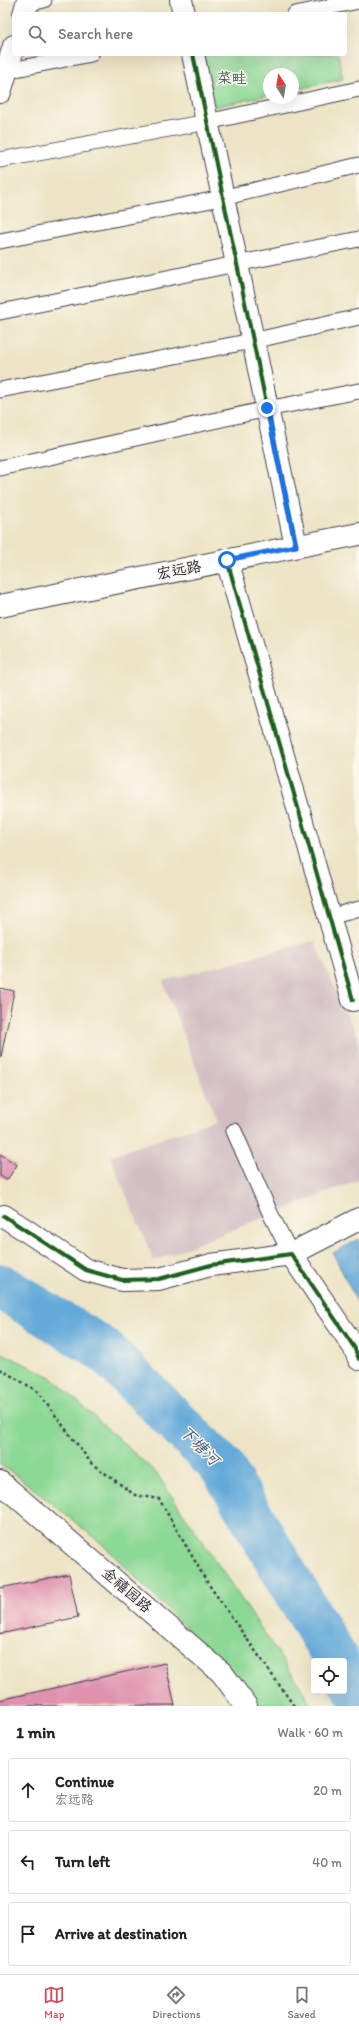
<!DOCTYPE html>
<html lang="en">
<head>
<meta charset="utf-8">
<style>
	body { margin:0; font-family:Itim,"LXGW WenKai TC",sans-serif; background:#f2f2f2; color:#222 }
	.controls { position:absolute; right:12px; bottom:12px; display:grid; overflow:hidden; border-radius:4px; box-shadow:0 4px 16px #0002 }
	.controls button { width:36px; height:36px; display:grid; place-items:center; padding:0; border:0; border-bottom:1px solid #e0e0e0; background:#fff; color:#222; font:20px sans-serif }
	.compass { position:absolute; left:263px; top:68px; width:36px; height:36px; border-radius:50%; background:#fff; box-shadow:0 4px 16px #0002; rotate:348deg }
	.stop { position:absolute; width:12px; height:12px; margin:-9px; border:3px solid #1a73e8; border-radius:50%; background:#fff }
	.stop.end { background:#1a73e8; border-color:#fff; box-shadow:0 1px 4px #0008 }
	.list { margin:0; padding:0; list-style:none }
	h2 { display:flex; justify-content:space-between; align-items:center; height:52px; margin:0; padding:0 16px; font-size:17px }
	h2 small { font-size:13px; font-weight:400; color:#767676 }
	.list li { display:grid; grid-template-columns:26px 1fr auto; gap:12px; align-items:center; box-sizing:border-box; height:64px; margin:0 8px 8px; padding:0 8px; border:1px solid #e0e0e0; border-radius:4px }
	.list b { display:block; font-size:15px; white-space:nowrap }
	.list p { margin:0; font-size:13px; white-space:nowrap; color:#767676 }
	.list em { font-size:13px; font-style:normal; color:#767676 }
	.icon { flex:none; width:22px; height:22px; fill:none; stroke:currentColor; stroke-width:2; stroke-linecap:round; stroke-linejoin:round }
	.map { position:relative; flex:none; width:359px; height:1706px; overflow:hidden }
	.search { position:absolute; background:#fff; box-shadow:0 4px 16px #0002; left:12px; right:12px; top:12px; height:44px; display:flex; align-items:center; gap:10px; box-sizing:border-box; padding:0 14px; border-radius:4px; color:#767676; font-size:15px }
	.sheet { height:268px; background:#fff }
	nav { display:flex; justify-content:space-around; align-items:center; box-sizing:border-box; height:56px; border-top:1px solid #e0e0e0; background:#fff; font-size:11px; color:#767676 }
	nav a { display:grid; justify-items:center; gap:2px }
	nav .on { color:#d1495b }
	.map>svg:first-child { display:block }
	.industrial { fill:#d2bec3 }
	.green { fill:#8cd895; stroke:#577d68 }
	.water { fill:#63a9d9; stroke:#42668a }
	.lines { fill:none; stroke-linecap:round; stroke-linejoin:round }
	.river { stroke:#63a9d9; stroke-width:45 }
	.building { fill:#df91ad }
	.lane-casing { stroke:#403f50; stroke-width:17 }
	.street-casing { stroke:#403f50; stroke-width:24 }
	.secondary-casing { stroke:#403f50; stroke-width:24 }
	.path { stroke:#403f50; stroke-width:2.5; stroke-dasharray:3 3; stroke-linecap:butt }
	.lane { stroke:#fff; stroke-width:15 }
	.street { stroke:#fff; stroke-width:22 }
	.secondary { stroke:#fff; stroke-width:22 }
	.cycleway-casing { stroke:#fbf7ec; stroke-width:6 }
	.cycleway { stroke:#1b5e20; stroke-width:4 }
	.route { stroke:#1a73e8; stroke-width:5 }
	.labels { text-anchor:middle; stroke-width:3; stroke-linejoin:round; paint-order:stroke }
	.park-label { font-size:15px; fill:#425956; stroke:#fbf7ec }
	.street-label { font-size:15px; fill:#22223b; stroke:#fbf7ec }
	.water-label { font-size:16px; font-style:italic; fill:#3c587a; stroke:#fbf7ec }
</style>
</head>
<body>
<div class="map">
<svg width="359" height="1706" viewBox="0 0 359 1706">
	<rect width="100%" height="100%" fill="#fbf7ec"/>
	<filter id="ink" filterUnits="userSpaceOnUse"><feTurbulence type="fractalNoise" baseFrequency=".025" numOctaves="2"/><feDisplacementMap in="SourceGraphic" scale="8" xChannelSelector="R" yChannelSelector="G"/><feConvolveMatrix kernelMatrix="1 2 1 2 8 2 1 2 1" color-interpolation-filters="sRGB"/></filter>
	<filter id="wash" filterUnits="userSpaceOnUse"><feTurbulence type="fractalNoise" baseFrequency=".012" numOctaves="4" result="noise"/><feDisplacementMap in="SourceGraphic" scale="16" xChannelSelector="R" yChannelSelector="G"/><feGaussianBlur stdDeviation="0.9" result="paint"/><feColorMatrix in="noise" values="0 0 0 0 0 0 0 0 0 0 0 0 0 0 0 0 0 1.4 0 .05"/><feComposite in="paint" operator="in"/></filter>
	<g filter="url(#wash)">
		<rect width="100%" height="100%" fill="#ede4c5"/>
		<polygon class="industrial" points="314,941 352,1026 359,1039 359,1180 154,1261 110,1156 216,1120 163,981"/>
		<g class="green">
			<polygon points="212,54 338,54 343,79 293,90 293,74 269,74 269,95 214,107 204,56"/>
			<polygon points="0,1352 51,1377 156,1473 296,1680 312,1706 255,1706 224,1665 101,1543 16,1475 0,1465"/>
		</g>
		<polygon class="water" points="359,1239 359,1306 333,1253"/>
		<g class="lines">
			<g class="river">
				<polyline points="0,1286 104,1350 222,1467 337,1661"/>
				<polyline points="344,1672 359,1694"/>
			</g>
		</g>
		<g id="blocks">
			<g class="building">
				<polygon points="0,988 14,991 1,1057 0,1057"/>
				<polygon points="0,1154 17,1165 7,1180 0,1176"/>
				<polygon points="69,1574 78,1617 0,1634 0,1588"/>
				<polygon points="165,1663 175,1705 0,1706 0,1700"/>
			</g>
		</g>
	</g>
	<g filter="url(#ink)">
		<use href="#blocks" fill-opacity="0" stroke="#403f50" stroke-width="1"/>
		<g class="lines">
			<g class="lane-casing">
				<g id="lane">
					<polyline points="27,4 44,0"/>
					<polyline points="295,14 359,1"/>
					<polyline points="6,71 91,54"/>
					<polyline points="0,160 207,122 359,89"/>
					<polyline points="0,241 222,198 359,165"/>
					<polyline points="0,312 359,239"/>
					<polyline points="0,390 252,341 359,317"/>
					<polyline points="0,468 267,409 359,391"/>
					<polyline points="329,917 359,909"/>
					<polyline points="234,1131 271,1215 291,1254"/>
				</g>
			</g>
			<g class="street-casing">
				<g id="street">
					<polyline points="181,0 184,14"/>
					<polyline points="24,14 28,0"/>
					<polyline points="193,54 296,546"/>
					<polyline points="0,92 14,46"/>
					<polyline points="227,560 353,1000"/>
					<polyline points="0,606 359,534"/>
					<polyline points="4,1216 86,1270 122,1280 159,1279 211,1265 291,1254 354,1347 359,1359"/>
					<polyline points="291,1254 359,1219"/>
				</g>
			</g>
			<g class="secondary-casing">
				<polyline id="secondary" points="0,1482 222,1673 246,1706"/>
			</g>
			<polyline class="path" points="0,1369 37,1391 92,1464 135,1495 159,1499 207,1582 294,1706"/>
			<use href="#lane" class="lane"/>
			<use href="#street" class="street"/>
			<use href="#secondary" class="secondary"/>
			<g class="cycleway-casing">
				<g id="cycleway">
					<polyline points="193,54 296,546"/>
					<polyline points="227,560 353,1000"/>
					<polyline points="4,1216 86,1270 122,1280 159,1279 211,1265 291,1254 354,1347 359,1359"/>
				</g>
			</g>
			<use href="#cycleway" class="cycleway"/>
		</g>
	</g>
	<g class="lines" filter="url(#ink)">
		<polyline class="route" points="227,560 296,546 267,408"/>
	</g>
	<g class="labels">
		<g class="park-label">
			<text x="232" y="83">菜畦</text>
		</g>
		<g class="street-label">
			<text transform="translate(179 570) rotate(-11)" y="5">宏远路</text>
			<text transform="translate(127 1590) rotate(41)" y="5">金禧园路</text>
		</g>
		<g class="water-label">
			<text transform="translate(200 1445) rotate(45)" y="6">下塘河</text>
		</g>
	</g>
</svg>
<div class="controls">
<button><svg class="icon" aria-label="locate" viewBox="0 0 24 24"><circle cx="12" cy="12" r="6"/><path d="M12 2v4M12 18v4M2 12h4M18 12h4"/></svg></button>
</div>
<svg class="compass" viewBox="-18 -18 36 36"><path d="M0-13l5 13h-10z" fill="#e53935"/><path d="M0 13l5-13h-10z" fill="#767676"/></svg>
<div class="stop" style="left:227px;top:560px"></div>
<div class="stop end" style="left:267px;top:408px"></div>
<div class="search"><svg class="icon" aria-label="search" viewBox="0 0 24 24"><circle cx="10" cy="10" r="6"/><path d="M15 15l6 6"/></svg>Search here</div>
</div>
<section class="sheet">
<h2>1 min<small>Walk · 60 m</small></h2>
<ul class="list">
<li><svg class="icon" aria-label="ahead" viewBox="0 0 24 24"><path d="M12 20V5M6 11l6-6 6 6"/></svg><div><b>Continue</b><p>宏远路</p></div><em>20 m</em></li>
<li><svg class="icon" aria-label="left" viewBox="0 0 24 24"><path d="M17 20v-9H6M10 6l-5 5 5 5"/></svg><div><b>Turn left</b></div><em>40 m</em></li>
<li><svg class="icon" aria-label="arrive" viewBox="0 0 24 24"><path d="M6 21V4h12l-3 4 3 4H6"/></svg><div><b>Arrive at destination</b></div></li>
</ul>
</section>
<nav>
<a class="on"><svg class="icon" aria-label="map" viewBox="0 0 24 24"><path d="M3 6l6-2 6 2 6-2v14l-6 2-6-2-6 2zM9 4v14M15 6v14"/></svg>Map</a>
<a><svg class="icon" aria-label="directions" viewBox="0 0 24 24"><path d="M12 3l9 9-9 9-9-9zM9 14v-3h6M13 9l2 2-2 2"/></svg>Directions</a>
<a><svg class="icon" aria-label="saved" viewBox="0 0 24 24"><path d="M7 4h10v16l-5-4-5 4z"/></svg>Saved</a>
</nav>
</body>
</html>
